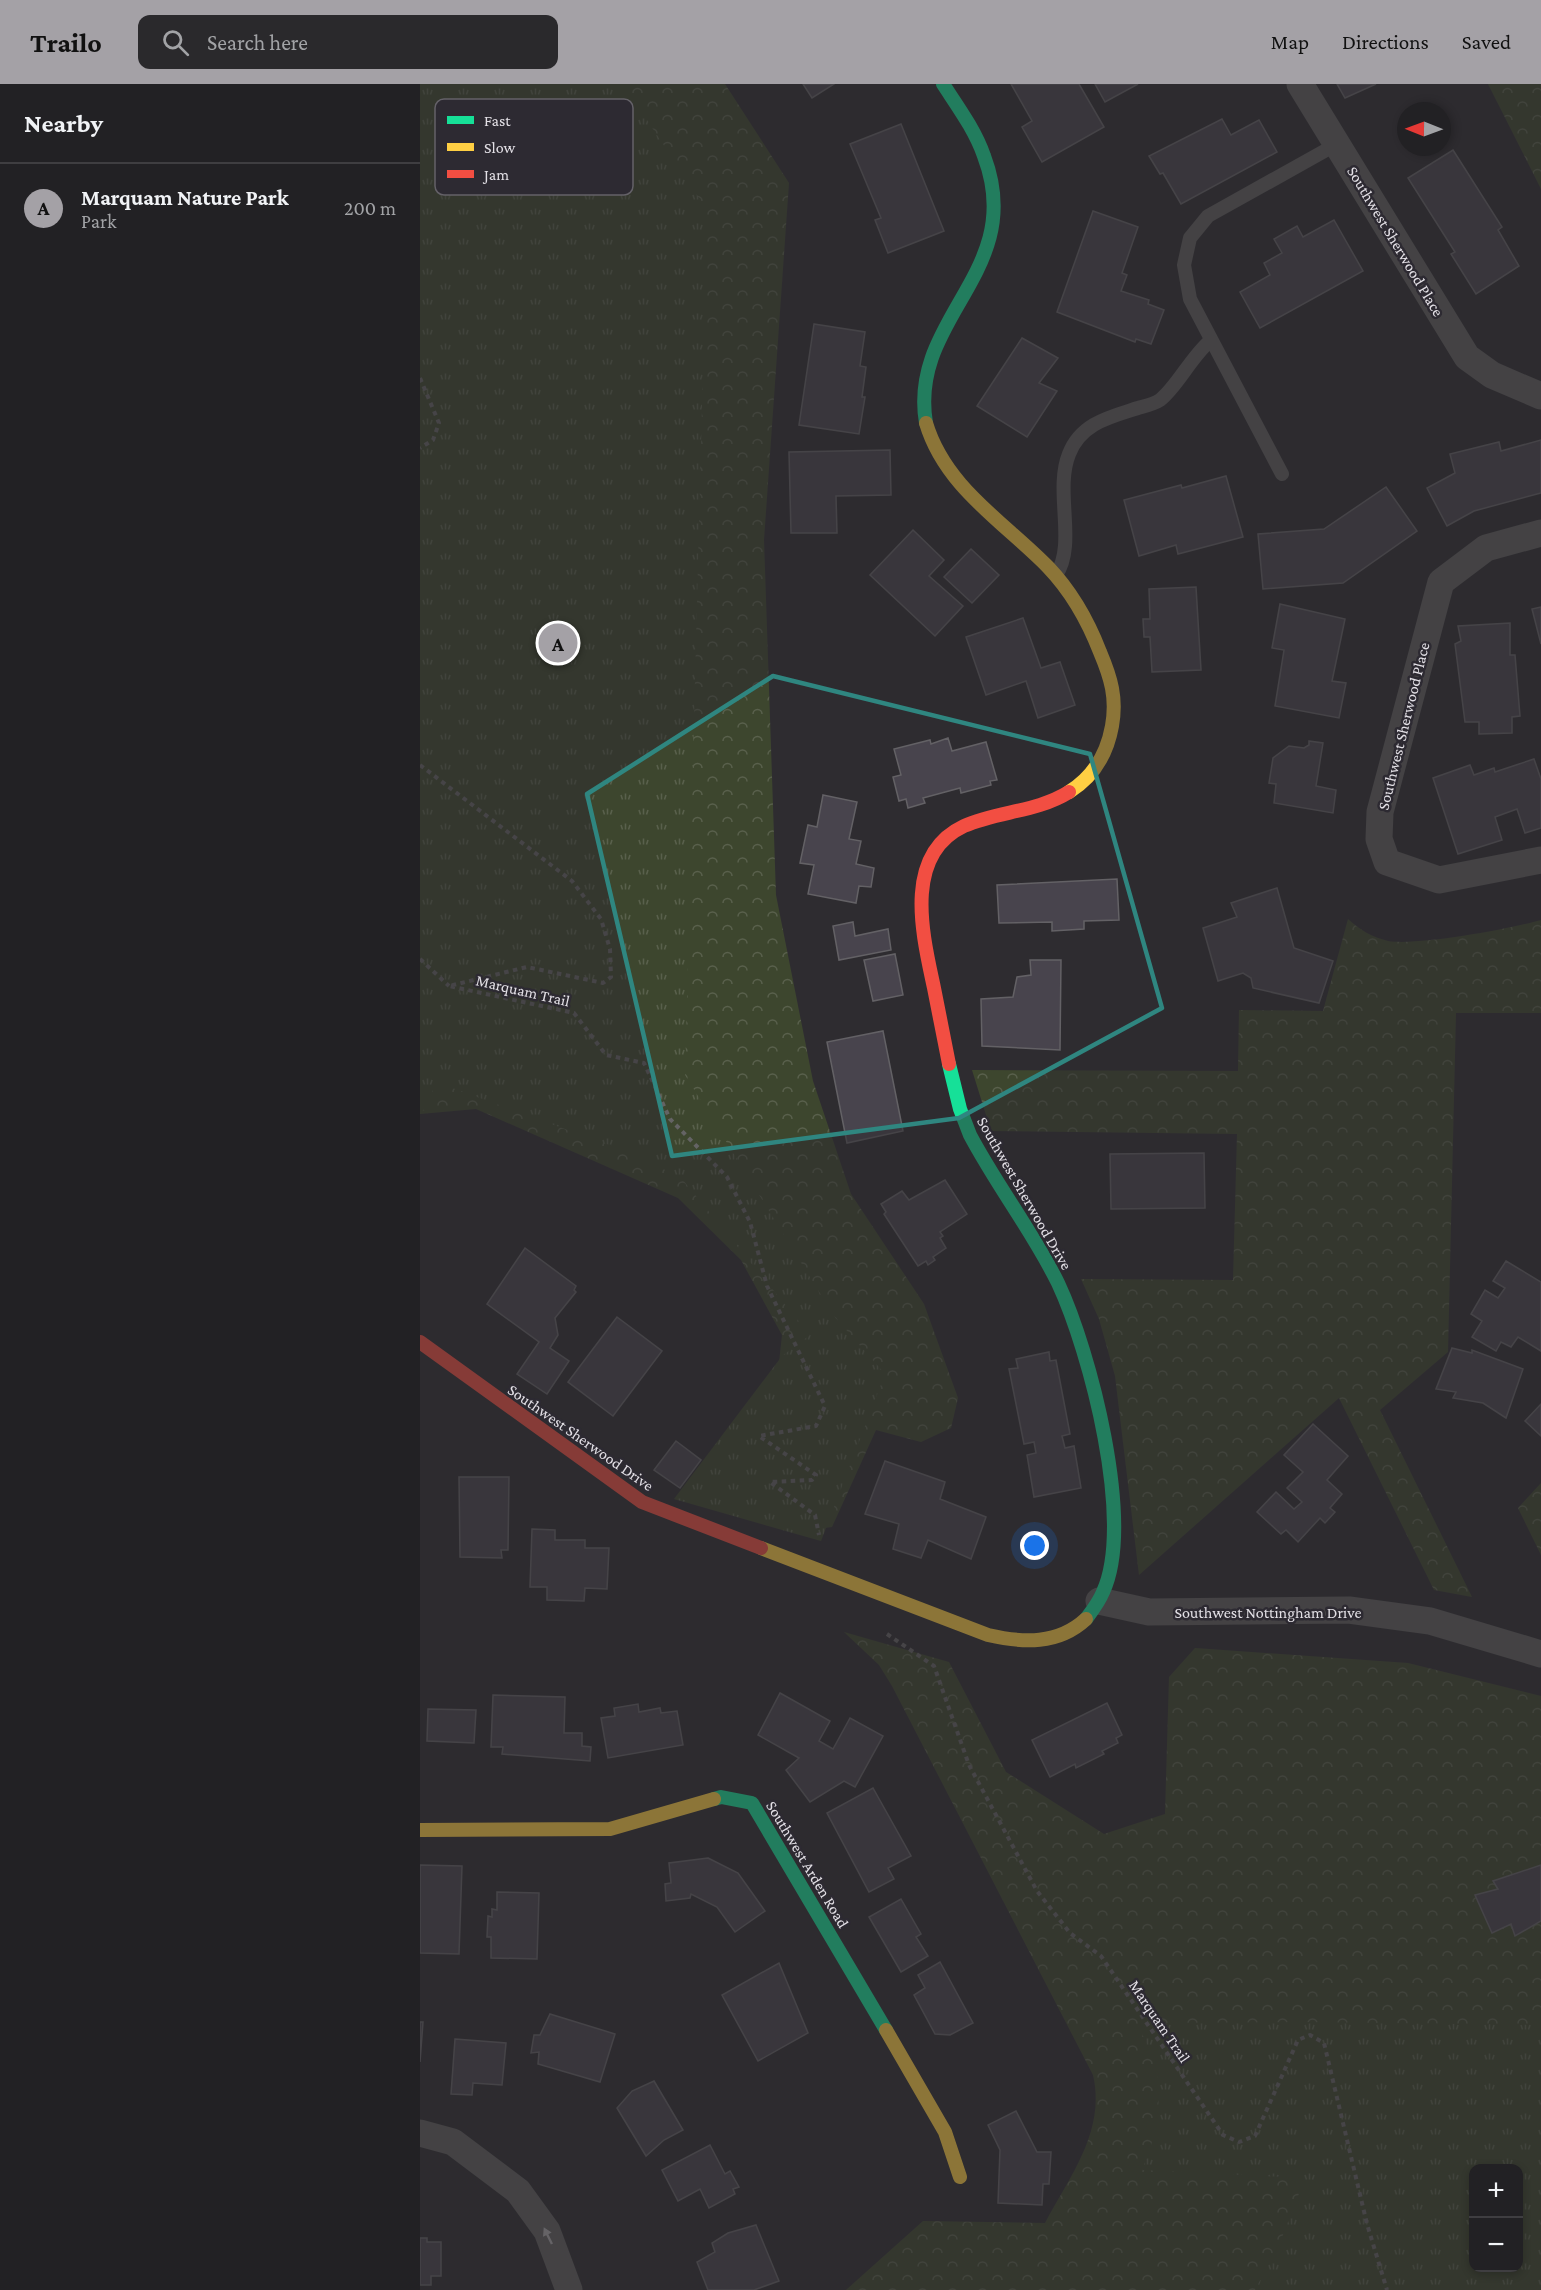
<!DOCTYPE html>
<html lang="en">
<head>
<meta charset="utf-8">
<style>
	body { margin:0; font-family:"Crimson Pro",serif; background:#2a292c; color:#f1f3f6 }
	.controls { position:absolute; right:18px; bottom:18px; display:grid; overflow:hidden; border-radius:12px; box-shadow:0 3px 9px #0003 }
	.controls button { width:54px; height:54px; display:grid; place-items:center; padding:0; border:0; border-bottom:2px solid #3f3e41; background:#222124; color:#f1f3f6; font:30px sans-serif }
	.compass { position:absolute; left:977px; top:18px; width:54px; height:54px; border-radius:50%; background:#222124; box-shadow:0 3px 9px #0003; rotate:271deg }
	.you { position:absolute; left:615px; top:1462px; width:21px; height:21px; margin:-15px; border:4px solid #fff; border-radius:50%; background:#1a73e8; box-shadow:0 0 0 9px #1a73e833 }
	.badge { display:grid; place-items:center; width:39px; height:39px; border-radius:50%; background:#a4a1a6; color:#111; font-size:20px; font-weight:700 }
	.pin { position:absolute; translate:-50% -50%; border:3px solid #fff; box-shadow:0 2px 6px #0006 }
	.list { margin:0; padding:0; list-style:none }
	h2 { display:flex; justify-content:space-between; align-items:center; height:78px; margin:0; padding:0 24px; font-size:26px }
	h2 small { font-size:20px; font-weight:400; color:#a2a3a6 }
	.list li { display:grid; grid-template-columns:39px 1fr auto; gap:18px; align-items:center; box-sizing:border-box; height:90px; padding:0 24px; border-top:2px solid #3f3e41 }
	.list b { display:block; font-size:22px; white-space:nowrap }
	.list p { margin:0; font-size:20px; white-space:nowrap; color:#a2a3a6 }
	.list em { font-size:20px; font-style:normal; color:#a2a3a6 }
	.icon { flex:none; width:33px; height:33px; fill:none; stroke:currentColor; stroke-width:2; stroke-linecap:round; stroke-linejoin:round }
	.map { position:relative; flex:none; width:1121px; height:2206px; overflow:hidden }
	header { display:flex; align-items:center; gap:36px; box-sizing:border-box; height:84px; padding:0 30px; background:#a4a1a6; color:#111 }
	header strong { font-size:28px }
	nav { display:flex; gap:33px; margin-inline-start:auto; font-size:21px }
	.search { width:420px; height:54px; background:#2a292c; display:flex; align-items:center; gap:15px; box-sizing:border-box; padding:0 21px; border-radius:12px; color:#a2a3a6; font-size:22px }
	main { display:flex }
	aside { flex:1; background:#222124 }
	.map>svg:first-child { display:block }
	.forest { fill:url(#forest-crowns); fill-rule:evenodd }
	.park { fill:url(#park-tufts); fill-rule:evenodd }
	.building { fill:#48444d; stroke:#636165; stroke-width:1.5 }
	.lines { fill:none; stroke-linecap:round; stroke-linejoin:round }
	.path { stroke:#646364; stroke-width:4; stroke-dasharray:4.5 4.5; stroke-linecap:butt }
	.lane { stroke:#5f5e5e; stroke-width:14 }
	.street { stroke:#5f5e5e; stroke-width:27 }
	.fast { stroke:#16e098; stroke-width:14 }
	.slow { stroke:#ffcf43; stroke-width:14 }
	.jam { stroke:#f24e42; stroke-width:14 }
	.oneway { fill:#a8a6a9 }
	.marked { fill:none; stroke:#2f8680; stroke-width:4.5; stroke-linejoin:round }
	.labels { text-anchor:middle; stroke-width:5; stroke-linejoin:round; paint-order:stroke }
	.street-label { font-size:16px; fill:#e3e0e6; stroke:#2d2a32 }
	.key { fill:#2d2a32; stroke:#646168; stroke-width:1.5 }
	.key-label { font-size:16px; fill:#e3e0e6 }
</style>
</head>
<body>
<header>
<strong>Trailo</strong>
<div class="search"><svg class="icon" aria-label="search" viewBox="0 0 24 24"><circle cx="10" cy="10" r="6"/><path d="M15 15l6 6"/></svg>Search here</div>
<nav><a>Map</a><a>Directions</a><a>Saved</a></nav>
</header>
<main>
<aside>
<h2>Nearby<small></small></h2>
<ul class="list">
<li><span class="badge">A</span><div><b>Marquam Nature Park</b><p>Park</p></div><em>200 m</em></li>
</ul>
</aside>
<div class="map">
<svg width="1121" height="2206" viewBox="0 0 1121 2206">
	<defs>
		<pattern id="forest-crowns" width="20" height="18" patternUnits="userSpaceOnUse" patternTransform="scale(1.5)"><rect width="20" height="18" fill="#3d462e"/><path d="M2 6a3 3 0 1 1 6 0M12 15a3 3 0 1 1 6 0" fill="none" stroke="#59604c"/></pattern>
		<pattern id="park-tufts" width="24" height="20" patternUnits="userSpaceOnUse" patternTransform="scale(1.5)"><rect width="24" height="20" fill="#3d462e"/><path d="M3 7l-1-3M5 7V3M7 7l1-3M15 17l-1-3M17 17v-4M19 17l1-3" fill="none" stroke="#59604c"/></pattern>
	</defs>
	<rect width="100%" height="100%" fill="#2e2c30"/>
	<g class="forest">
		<polygon points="0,0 305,0 369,99 344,456 356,811 393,997 431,1110 504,1220 538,1314 531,1344 501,1358 456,1346 412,1443 389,1446 358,1288 362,1251 321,1176 258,1114 56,1025 0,1030"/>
		<polygon points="1068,0 1121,0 1121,105"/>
		<path d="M928,835c12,11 24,18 40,22 30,5 122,-12 153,-21v93h-85l-8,339 -68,58 92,187 -38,-7 -95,-192 -200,177 -24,-199 -16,-57 -18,-40 152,1 4,-146 -246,-3 -19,-61 266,1 1,-61 84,1z"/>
		<polygon points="1121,1399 1121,1471 1098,1424"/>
		<path d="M424,1548l105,30 57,110 98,62 61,-20 4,-137 26,-29 213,15 133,33v594h-695l77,-69 122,2c25,-47 61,-92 48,-148l-201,-389 -13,-21zM1054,2084h44v100h-44z"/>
	</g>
	<g class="park">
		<polygon points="0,0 203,0 287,126 265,991 414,1232 465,1290 401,1457 254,1415 362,1272 390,1251 262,1095 219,1072 16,998 5,1027 0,1025"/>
		<path d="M884,1938l237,3v265h-286l24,-45 26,-67 -163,-8c13,-31 20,-61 15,-94 -3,-18 -13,-36 -19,-53zM1054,2084h44v100h-44z"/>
	</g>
	<g class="building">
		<polygon points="383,0 414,0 392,14"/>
		<polygon points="591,0 659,0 684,43 622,78 602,43 612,37"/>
		<polygon points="675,0 718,0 685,18"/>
		<polygon points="917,0 956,0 925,14"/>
		<polygon points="802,35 811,51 839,36 857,68 761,120 743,89 740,90 729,72"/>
		<polygon points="481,40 524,147 468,169 455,136 461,134 430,60"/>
		<polygon points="1033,66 1082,143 1078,146 1099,182 1056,210 1031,170 1035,168 988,94"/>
		<polygon points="673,127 718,143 702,189 707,191 701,207 729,216 728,220 744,226 731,260 716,255 715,258 637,228"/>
		<polygon points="914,136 943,187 840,244 820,208 850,191 844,179 862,169 854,155 877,142 883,153"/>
		<polygon points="394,240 445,248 440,282 446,283 442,313 445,313 439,350 379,341"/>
		<polygon points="602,254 638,274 619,299 637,307 607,353 557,322"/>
		<polygon points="1121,356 1121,409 1054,427 1027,442 1007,404 1035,389 1030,370 1079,358 1081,367"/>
		<polygon points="470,366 471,411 416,412 417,449 371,449 369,368"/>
		<polygon points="806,392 823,453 758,470 756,461 719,472 704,416 761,401 762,404"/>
		<polygon points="966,403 997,447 923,499 843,505 838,450 904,445"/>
		<polygon points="493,446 524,476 509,492 543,522 515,552 450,491"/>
		<polygon points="551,465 579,491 552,519 524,493"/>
		<polygon points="776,503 781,586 732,588 730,553 724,553 723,535 730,535 729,505"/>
		<polygon points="860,520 925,535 912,597 926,599 919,634 855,622 864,566 852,564"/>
		<polygon points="1121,523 1121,560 1112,525"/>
		<polygon points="603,534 621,584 640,578 655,621 618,634 606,597 566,611 546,553"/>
		<polygon points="1090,539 1090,571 1095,571 1100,632 1092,633 1092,649 1059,650 1059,638 1045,638 1035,560 1041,557 1038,542"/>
		<polygon points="528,654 532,667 566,658 577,696 570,697 571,701 541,709 540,704 503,714 505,719 488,724 486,715 479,717 473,693 481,691 474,665 510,656 511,660"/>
		<polygon points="889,657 903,659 896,702 916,706 913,729 854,719 856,700 849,699 853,674 869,662 884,664 889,661"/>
		<polygon points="1114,675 1121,695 1121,744 1105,749 1097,725 1075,733 1082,756 1038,770 1013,694 1050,681 1054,691 1074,684 1075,688"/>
		<polygon points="403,711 437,718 429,755 441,757 436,780 454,784 451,803 439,802 436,819 388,810 394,781 380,779 388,741 397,743"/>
		<polygon points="697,795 699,836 664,837 664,845 632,847 632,838 579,839 577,801"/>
		<polygon points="857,804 874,864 913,877 899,919 833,904 831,894 823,889 798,897 783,844 817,833 811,819"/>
		<polygon points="433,838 435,852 468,845 471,866 419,876 413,842"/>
		<polygon points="475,870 483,911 453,917 444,876"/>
		<polygon points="610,876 641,876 640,966 562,962 561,915 593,913 597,893 611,891"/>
		<polygon points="463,947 483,1047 427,1059 407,958"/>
		<polygon points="784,1069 785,1124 691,1125 690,1070"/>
		<polygon points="525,1096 547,1130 520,1148 523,1152 520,1154 526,1164 513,1173 515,1176 508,1181 506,1177 498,1182 464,1130 466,1128 461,1120 482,1107 489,1116"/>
		<polygon points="105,1164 156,1202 154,1206 156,1208 135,1234 138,1251 130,1264 149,1277 127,1310 97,1290 119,1258 67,1220"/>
		<polygon points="1086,1177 1121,1198 1121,1267 1098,1253 1091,1263 1081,1258 1076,1267 1052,1253 1062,1237 1051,1230 1065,1206 1078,1214 1085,1204 1073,1197"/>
		<polygon points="197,1233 242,1267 193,1332 148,1298"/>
		<polygon points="1032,1264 1052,1269 1052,1266 1103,1285 1086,1334 1063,1319 1033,1314 1036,1308 1016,1305"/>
		<polygon points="629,1268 630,1277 636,1276 650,1350 642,1352 645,1364 654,1362 661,1404 614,1413 607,1371 616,1369 614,1358 604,1360 589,1285 598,1284 596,1275"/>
		<polygon points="1121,1320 1121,1352 1105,1337"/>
		<polygon points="893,1340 928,1372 907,1396 922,1410 910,1424 915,1428 905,1439 900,1434 878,1458 866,1446 861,1450 837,1428 856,1408 874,1425 882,1418 867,1404 883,1388 864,1371"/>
		<polygon points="256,1357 281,1376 260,1404 234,1386"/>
		<polygon points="465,1377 525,1398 520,1415 566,1433 551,1475 508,1456 501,1474 473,1465 479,1440 445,1430"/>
		<polygon points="39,1393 89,1393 88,1466 81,1466 82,1474 40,1473"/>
		<polygon points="112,1445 135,1446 135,1456 165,1456 165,1464 189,1464 187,1505 165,1504 164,1517 127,1516 127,1503 110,1503"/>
		<polygon points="360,1609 410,1637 399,1657 413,1665 430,1634 463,1652 435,1703 424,1697 390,1718 366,1686 379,1674 338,1651"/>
		<polygon points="73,1611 145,1613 144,1649 162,1649 162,1662 171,1663 170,1677 82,1670 83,1663 71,1663"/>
		<polygon points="687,1619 702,1651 696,1654 698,1659 682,1667 684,1670 656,1684 655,1680 630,1693 612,1656"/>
		<polygon points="218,1620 219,1628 240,1624 241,1629 257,1627 263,1661 188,1674 181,1634 195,1632 194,1624"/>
		<polygon points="8,1625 56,1626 54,1659 7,1657"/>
		<polygon points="453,1704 491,1772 468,1784 474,1795 449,1808 407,1729"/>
		<polygon points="288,1774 318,1789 345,1827 315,1848 297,1823 271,1810 270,1814 246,1817 245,1800 251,1799 249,1779"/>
		<polygon points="0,1781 42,1782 39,1870 0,1869"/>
		<polygon points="1121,1781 1121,1837 1095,1852 1091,1840 1072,1849 1055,1811 1078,1805 1073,1797"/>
		<polygon points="77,1808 119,1809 117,1875 71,1874 71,1853 67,1853 68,1832 72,1833 72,1825 77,1826"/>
		<polygon points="481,1815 501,1850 496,1853 508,1872 481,1888 449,1833"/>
		<polygon points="520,1878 553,1939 530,1951 515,1950 494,1911 505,1904 498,1891"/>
		<polygon points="359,1879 388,1949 338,1977 302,1911"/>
		<polygon points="130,1930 195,1950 180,1998 118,1980 119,1968 111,1969 114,1951 120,1951"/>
		<polygon points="0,1938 3,1938 0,1978"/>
		<polygon points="35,1955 86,1959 82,2001 53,1999 52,2011 31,2010"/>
		<polygon points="234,1997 263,2046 244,2056 226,2072 197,2024 212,2007"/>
		<polygon points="596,2027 617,2068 631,2068 629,2100 623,2100 622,2121 578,2119 580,2066 568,2041"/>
		<polygon points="290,2061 305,2090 310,2087 319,2103 313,2105 315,2110 289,2124 280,2105 258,2117 242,2086"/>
		<polygon points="336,2141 359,2197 334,2206 288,2206 277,2178 295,2168 292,2159 308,2149"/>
		<polygon points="0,2154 7,2154 7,2158 21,2158 21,2192 11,2192 11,2201 0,2201"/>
	</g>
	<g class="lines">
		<g class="path">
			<polyline points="0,294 19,339 13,356 0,364"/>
			<polyline points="0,681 152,797 181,835 190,865 191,893 183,899 107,883 29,902 154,929 186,971 224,979 250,1035 307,1093 330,1138 347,1202 405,1322 396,1342 339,1352 396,1391 392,1396 350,1398 395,1431 399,1451"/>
			<polyline points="0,875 29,902"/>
			<polyline points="467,1550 514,1582 549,1681 617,1807 650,1849 681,1872 803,2051 819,2058 835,2052 878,1956 890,1951 904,1959 947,2140 967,2206"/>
		</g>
		<g class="lane">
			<polyline points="862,390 770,215 764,181 770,154 788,132 917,60"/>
			<path d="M636,491c21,-31 -2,-84 13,-121 12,-31 41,-37 69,-46 7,-2 16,-4 22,-8 17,-13 31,-43 50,-59"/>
		</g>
		<g class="street">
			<polyline points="880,0 1047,273 1072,291 1121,312"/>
			<polyline points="1121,449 1066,464 1021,498 960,728 959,755 967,778 1019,796 1121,776"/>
			<polyline points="679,1517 729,1528 929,1526 1010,1537 1121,1570"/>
			<polyline points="0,2049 33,2058 98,2107 127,2147 149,2206"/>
		</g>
		<g class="fast">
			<path d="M506,339c-18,-106 102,-151 58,-267 -9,-26 -26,-49 -41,-72"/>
			<path d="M529,980l11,45 10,26c27,51 63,97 88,148 32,68 77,240 45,309 -4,10 -11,19 -17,27"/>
			<polyline points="294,1715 301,1713 332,1719 466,1946"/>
		</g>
		<g class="slow">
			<path d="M506,339c19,64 78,99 122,144 23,24 40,54 52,85 11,26 17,46 12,74 -5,28 -19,51 -43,66"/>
			<path d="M341,1464l227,87c35,8 70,10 98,-16"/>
			<polyline points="0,1746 190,1745 294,1715"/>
			<polyline points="466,1946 525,2048 540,2093"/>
		</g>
		<g class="jam">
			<path d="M529,980c-5,-25 -10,-51 -15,-76 -11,-52 -32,-133 30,-162 34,-15 73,-14 105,-34"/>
			<polyline points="0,1258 222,1418 341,1464"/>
		</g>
	</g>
	<defs><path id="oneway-solid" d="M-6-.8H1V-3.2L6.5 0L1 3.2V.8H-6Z" transform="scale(1.5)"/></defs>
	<use class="oneway" href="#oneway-solid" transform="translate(128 2152) rotate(-116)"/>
	<path d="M0 0H1121V2206H0ZM353,592l317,78 72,254 -203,110 -287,38 -85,-362z" fill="#2e2c30" fill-opacity=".55" fill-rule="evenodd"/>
	<path class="marked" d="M353,592l317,78 72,254 -203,110 -287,38 -85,-362z"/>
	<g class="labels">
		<g class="street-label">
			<text transform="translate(976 157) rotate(59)" y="6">Southwest Sherwood Place</text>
			<text transform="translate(983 642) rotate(-76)" y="6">Southwest Sherwood Place</text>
			<text transform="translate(103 906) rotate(13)" y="6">Marquam Trail</text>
			<text transform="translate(605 1109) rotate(60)" y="6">Southwest Sherwood Drive</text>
			<text transform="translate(161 1353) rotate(35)" y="6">Southwest Sherwood Drive</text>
			<text x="848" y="1534">Southwest Nottingham Drive</text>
			<text transform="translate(388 1780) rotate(59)" y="6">Southwest Arden Road</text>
			<text transform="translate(740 1937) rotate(56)" y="6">Marquam Trail</text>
		</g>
	</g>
	<rect x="15" y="15" width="198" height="96" rx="9" class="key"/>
	<rect x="27" y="32" width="27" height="8" fill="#16e098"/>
	<rect x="27" y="59" width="27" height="8" fill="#ffcf43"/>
	<rect x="27" y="86" width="27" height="8" fill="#f24e42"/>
	<g class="key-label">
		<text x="64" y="42">Fast</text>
		<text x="64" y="69">Slow</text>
		<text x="64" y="96">Jam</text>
	</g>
</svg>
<div class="controls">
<button>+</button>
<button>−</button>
</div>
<svg class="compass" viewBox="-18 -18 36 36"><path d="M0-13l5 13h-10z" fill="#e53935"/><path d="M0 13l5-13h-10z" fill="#a2a3a6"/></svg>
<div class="you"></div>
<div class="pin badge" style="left:138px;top:559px">A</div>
</div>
</main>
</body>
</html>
